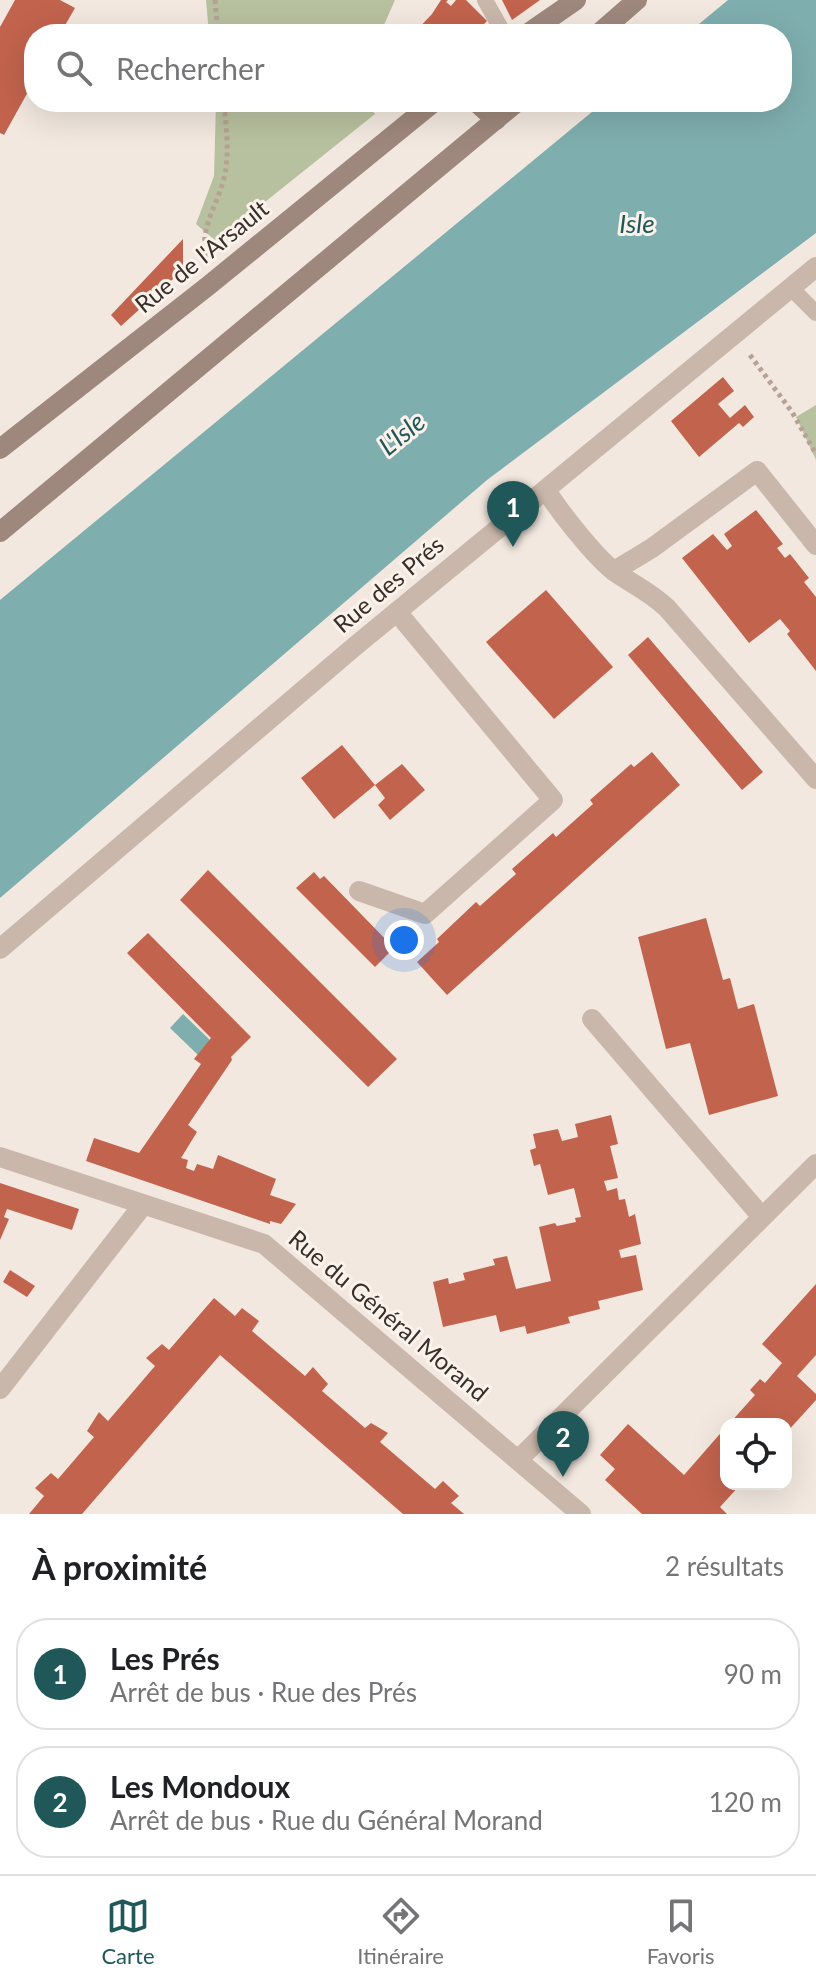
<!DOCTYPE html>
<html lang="fr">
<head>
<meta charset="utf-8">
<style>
	body { margin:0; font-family:Lato,sans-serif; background:#f6f6f6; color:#202124 }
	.controls { position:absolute; right:24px; bottom:24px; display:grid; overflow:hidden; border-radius:16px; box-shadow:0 8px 32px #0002 }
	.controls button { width:72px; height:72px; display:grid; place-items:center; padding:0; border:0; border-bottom:2px solid #e0e0e0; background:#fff; color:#202124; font:40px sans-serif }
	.you { position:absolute; left:404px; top:940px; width:28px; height:28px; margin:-20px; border:6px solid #fff; border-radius:50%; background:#1a73e8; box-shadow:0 0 0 12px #1a73e833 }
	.badge { display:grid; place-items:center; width:52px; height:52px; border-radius:50%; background:#205859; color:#fff; font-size:26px; font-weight:700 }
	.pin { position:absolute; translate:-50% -66px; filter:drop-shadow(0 2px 4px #0008) }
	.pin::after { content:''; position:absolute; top:42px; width:28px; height:24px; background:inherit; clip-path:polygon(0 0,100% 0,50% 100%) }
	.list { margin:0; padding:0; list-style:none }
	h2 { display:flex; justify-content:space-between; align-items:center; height:104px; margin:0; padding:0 32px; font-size:34px }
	h2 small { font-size:26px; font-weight:400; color:#757577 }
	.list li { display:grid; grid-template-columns:52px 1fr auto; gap:24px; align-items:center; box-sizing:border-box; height:112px; margin:0 16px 16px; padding:0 16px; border:2px solid #e0e0e0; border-radius:32px }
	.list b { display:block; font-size:30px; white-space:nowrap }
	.list p { margin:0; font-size:26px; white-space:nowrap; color:#757577 }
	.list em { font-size:26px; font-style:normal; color:#757577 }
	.icon { flex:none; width:44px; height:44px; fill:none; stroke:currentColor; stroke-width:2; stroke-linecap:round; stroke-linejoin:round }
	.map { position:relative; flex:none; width:816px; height:1514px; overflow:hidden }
	.search { position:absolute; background:#fff; box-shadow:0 8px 32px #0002; left:24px; right:24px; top:24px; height:88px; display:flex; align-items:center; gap:20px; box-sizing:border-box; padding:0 28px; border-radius:32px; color:#757577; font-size:30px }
	.sheet { height:360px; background:#fff }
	nav { display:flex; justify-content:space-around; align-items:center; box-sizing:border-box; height:112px; border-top:2px solid #e0e0e0; background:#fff; font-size:22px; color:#757577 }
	nav a { display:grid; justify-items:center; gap:4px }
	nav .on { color:#205859 }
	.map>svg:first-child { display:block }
	.green { fill:#b8c19f }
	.water { fill:#7faeae }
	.building { fill:#c2634d }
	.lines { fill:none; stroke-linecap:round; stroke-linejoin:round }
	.path { stroke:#b6a195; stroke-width:5; stroke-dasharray:4 4; stroke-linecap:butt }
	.service { stroke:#cab7ab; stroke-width:16 }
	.minor { stroke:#cab7ab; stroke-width:20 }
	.secondary { stroke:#9e877c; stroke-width:20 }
	.labels { text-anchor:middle; stroke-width:6; stroke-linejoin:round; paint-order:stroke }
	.street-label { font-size:24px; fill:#382e2a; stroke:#faf2eb }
	.water-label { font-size:26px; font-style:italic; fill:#205859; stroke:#faf2eb }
</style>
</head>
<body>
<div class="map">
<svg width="816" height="1514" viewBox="0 0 816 1514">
	<rect width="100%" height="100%" fill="#f2e8df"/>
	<g class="green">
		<polygon points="206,0 395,0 380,34 209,34"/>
		<polygon points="216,102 366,102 375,114 216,241 196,224 214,176"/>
		<polygon points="816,405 816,460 796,417"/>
	</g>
	<g class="water">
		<polygon points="728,0 816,0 816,233 487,480 0,898 0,600 604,102 782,102 782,34 687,34"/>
		<polygon points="183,1014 210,1040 198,1055 170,1028"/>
	</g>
	<g class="building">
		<polygon points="15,0 60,0 75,8 60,34 34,34 34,81 4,135 0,133 0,27"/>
		<polygon points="441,0 448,0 446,2 451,6 456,0 466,0 487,21 474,34 413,34 432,14"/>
		<polygon points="502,0 540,0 512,20"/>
		<polygon points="183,239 183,270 121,326 111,315"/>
		<polygon points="723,377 734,391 718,404 730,418 745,405 754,417 743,427 739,423 699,457 671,421"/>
		<polygon points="756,510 783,544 777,548 785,558 790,554 809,578 804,582 816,597 816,671 787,634 790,631 780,619 749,643 682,558 713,534 727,550 732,546 724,534"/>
		<polygon points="546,590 613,667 554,719 486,642"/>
		<polygon points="648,637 763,772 742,790 628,655"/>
		<polygon points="342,745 375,785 334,819 301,778"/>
		<polygon points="652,752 680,785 447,995 417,962 439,942 437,939 476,902 480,906 516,874 512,869 553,833 556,837 593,804 590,800 631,764 634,767"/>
		<polygon points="402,764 425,790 390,820 378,805 385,798 375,785"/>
		<polygon points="208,870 397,1059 368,1087 180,900"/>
		<polygon points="314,872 320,879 324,876 394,948 375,967 296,888"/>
		<polygon points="706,918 723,980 730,978 738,1009 754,1004 778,1096 709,1115 690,1043 666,1049 638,937"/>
		<polygon points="148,933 251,1037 231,1057 232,1060 188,1125 197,1132 181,1158 188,1160 186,1168 194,1171 197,1164 213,1169 218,1155 276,1179 270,1195 296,1204 281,1224 270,1221 270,1224 86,1161 94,1138 139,1153 201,1064 194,1059 211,1038 127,953"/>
		<polygon points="611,1115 618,1144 610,1146 618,1178 604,1181 607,1191 617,1188 619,1200 625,1199 629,1217 635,1214 641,1244 619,1250 621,1258 636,1255 643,1290 598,1301 600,1309 568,1317 570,1323 527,1334 525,1326 500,1332 496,1315 443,1327 433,1282 448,1278 449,1284 465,1280 463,1273 495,1265 493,1259 507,1256 516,1289 551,1281 539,1227 555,1223 557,1226 576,1222 575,1218 581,1217 574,1188 548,1195 540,1164 534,1166 530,1150 536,1148 533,1134 558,1129 562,1141 578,1137 575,1124"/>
		<polygon points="0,1183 79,1209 72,1230 7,1209 4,1217 9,1219 0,1240"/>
		<polygon points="10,1270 35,1286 27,1297 3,1282"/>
		<polygon points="816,1284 816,1355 797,1376 816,1394 816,1400 786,1433 786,1424 729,1424 755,1395 750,1390 760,1379 765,1383 782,1363 762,1344"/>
		<polygon points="214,1298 235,1316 242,1308 259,1321 252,1331 305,1376 313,1367 328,1384 322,1391 365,1428 371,1423 388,1433 380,1442 435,1489 443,1481 459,1496 451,1503 464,1514 403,1514 220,1355 82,1514 29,1514 44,1496 35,1488 51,1473 58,1479 94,1437 87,1431 99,1412 108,1421 155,1366 146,1358 162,1344 169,1350"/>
		<polygon points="628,1424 684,1475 726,1427 726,1484 741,1484 720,1507 727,1514 642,1514 605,1480 615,1469 600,1455"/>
	</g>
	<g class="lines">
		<g class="path">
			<polyline points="215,0 218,34"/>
			<path d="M205,257c-4,-33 12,-51 19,-79 6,-24 2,-51 0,-76"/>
			<polyline points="750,355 792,412 816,454"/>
		</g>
		<g class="service">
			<polyline points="485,0 504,34"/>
			<polyline points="791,288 816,313"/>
		</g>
		<g class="minor">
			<path d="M546,490c13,21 49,67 69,82 19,13 35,20 52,36l149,171"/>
			<polyline points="614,571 652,548 757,471 816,545"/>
			<polyline points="359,891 425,914 553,800 397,612"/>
			<polyline points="0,949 354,647 816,267"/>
			<polyline points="592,1019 762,1217"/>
			<polyline points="0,1157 264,1244 581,1514"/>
			<polyline points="0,1389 143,1205"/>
			<polyline points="518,1460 816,1164"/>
		</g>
		<g class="secondary">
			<polyline points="527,34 576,0"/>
			<polyline points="598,34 637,0"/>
			<polyline points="476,102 496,120"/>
			<polyline points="0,449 208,286 434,102"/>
			<polyline points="0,532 517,102"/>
		</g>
	</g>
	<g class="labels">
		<g class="street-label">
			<text transform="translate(202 257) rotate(-39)" y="8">Rue de l'Arsault</text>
			<text transform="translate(389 585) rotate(-40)" y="8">Rue des Prés</text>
			<text transform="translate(388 1316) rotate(40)" y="8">Rue du Général Morand</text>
		</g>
		<g class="water-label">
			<text x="637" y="233">Isle</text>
			<text transform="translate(402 434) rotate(-39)" y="9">L'Isle</text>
		</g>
	</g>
</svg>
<div class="controls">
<button><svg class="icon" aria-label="locate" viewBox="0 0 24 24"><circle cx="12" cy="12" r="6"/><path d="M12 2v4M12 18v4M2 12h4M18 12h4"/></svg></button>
</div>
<div class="you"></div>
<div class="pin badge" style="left:513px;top:547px">1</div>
<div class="pin badge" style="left:563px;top:1477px">2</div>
<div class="search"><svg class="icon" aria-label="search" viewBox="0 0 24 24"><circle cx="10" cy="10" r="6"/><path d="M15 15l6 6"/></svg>Rechercher</div>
</div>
<section class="sheet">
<h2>À proximité<small>2 résultats</small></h2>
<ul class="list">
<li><span class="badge">1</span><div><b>Les Prés</b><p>Arrêt de bus · Rue des Prés</p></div><em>90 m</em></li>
<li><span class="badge">2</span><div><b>Les Mondoux</b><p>Arrêt de bus · Rue du Général Morand</p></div><em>120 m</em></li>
</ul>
</section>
<nav>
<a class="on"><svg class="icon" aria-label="map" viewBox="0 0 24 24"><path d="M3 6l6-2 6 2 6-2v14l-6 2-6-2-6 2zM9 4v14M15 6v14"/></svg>Carte</a>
<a><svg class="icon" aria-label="directions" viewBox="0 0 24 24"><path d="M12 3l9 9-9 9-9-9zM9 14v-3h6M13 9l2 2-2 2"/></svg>Itinéraire</a>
<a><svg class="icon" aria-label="saved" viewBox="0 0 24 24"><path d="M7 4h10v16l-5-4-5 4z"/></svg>Favoris</a>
</nav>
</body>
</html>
